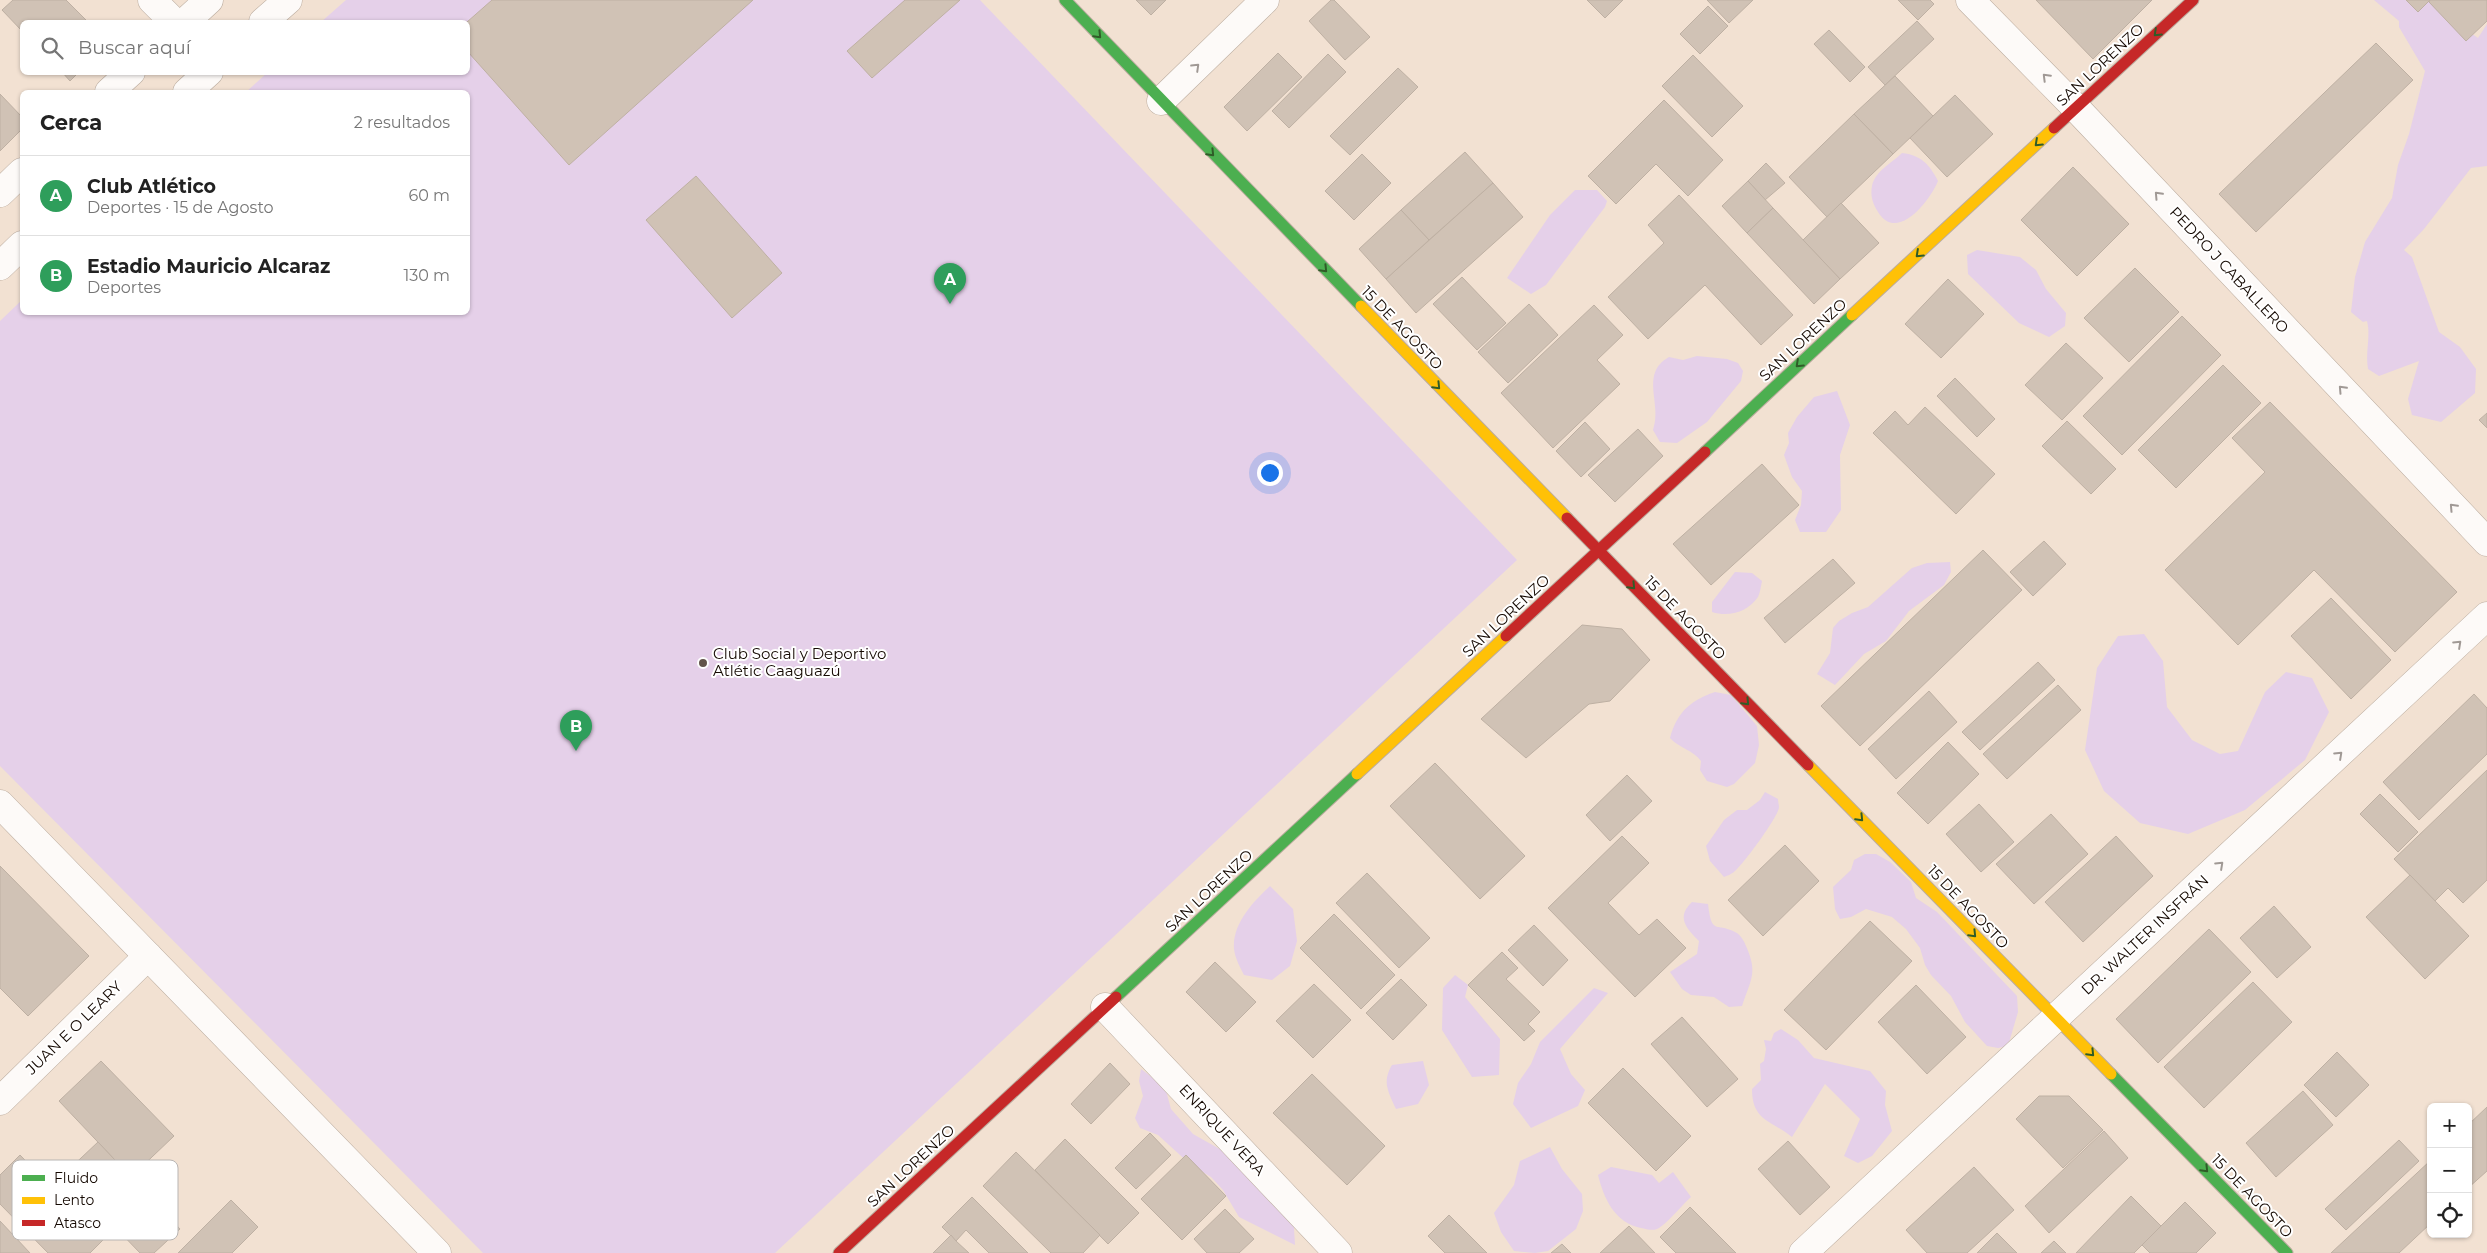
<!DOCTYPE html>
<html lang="es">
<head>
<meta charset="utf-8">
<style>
	body { margin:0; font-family:Montserrat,sans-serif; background:#f6f6f6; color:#222 }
	.controls { position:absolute; right:15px; bottom:15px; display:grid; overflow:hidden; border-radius:8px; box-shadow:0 1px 4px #0004 }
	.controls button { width:45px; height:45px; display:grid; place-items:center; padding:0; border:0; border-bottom:1px solid #e0e0e0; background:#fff; color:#222; font:25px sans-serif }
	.you { position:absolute; left:1269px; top:472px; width:18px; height:18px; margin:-12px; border:4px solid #fff; border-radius:50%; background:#1a73e8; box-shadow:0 0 0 8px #1a73e833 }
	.badge { display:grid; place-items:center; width:32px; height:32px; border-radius:50%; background:#62544a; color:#fff; font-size:16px; font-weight:700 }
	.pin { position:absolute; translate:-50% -41px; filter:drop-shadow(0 1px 2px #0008) }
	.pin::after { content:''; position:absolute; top:26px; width:18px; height:15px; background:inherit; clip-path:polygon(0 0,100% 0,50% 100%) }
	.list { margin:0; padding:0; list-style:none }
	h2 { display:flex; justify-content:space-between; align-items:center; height:65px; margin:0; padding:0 20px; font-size:21px }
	h2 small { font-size:16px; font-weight:400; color:#767676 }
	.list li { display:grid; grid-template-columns:32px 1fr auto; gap:15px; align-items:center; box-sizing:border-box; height:80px; padding:0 20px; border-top:1px solid #e0e0e0 }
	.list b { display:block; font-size:19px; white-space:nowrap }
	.list p { margin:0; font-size:16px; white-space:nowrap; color:#767676 }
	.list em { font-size:16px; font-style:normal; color:#767676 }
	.icon { flex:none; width:28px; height:28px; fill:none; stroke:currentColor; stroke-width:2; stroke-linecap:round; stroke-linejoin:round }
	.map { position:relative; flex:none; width:2487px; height:1253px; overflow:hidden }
	.search { position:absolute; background:#fff; box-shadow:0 1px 4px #0004; left:20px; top:20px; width:450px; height:55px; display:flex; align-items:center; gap:12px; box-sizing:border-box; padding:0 18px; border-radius:8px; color:#767676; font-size:19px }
	.panel { position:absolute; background:#fff; box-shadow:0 1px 4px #0004; left:20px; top:90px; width:450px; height:225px; border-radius:8px }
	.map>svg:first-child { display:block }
	.green { fill:#e5d0e9 }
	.building { fill:#d0c2b5; stroke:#beb0a3 }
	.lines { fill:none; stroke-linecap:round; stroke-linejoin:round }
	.street-casing { stroke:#bbac9f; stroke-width:29 }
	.fast-casing { stroke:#bbac9f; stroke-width:13 }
	.slow-casing { stroke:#bbac9f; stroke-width:13 }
	.jam-casing { stroke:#bbac9f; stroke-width:13 }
	.street { stroke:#fdfaf8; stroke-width:28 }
	.fast { stroke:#4caf50; stroke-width:11 }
	.slow { stroke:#ffc107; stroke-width:11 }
	.jam { stroke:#c62828; stroke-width:11 }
	.oneway { stroke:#305c28 }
	.oneway2 { stroke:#a09995 }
	.poi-dot { fill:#62544a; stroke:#fff; stroke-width:2 }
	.labels { text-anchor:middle; stroke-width:4; stroke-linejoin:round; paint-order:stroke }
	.street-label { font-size:15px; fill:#140801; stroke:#fff }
	.poi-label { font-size:15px; fill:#140801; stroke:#fff; text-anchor:start }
	.key { fill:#fff; stroke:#b8b5b3; stroke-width:1 }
	.key-label { font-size:14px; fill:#140801 }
</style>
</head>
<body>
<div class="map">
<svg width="2487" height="1253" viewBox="0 0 2487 1253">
	<rect width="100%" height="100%" fill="#f2e1d2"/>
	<g class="green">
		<polygon points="346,0 980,0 1517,560 775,1253 483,1253 0,766 0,321 22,300 22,312 468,312 468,92 246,92 267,73 468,72 468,22 321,22"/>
		<path d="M2374,0h58l7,11 39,27 9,-14v142l-16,2 -47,61 -20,21 8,7 27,75 21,15 16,22 -1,24 -34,29 -29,-7 -4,-16 11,-38 -40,15 -11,-7c-3,-18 3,-32 -1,-48l-4,1 -12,-10 4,-35 10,-35 27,-44 6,-33 11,-31 16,-63 -26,-44v-6z"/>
		<path d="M1902,153c19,2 28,12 36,28 -8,20 -41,62 -60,31 -5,-8 -8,-16 -6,-26 3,-15 20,-23 30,-33z"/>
		<polygon points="1575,190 1597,190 1607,201 1605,207 1546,285 1531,294 1507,278 1550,215"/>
		<polygon points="1977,250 2020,257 2036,270 2046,289 2066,313 2065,326 2049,337 2019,323 1968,274 1967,255"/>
		<path d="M1697,356l30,3 11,4 5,8 -2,10 -34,41 -30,21 -17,-1 -7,-12c10,-26 -14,-56 16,-73l14,3z"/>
		<polygon points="1837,391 1850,425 1840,455 1841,510 1826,532 1800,532 1795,520 1801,505 1802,491 1792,477 1784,455 1789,443 1788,433 1797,417 1814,397"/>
		<polygon points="1950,562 1951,572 1944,585 1909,611 1886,641 1864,654 1835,685 1817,674 1830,653 1833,628 1839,621 1852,613 1868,607 1912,568 1927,563"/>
		<path d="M1735,572l17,1 10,8c-1,5 -2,12 -4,16 -11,16 -30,20 -46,15v-10z"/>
		<polygon points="2144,634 2163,661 2167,707 2192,740 2220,754 2238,751 2265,692 2286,672 2312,678 2329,712 2305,760 2245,810 2188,834 2140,823 2104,791 2085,750 2097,668 2118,636"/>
		<path d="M1715,692l16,3 26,31 2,19 -4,18 -21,21 -7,3 -20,-6 -7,-11 1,-9c-8,-11 -22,-13 -31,-23 7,-26 21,-38 45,-46z"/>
		<path d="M1765,792l13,7c0,3 1,6 1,8 0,9 -37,59 -45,65 -3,2 -7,4 -10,5l-14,-16 -4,-15 18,-26 13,-10h10l13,-10z"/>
		<polygon points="1865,854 1876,854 1890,862 1911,882 1916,898 1937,912 2017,996 2018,1012 2008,1046 1998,1048 1987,1046 1965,1022 1951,996 1931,975 1925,965 1920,948 1906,929 1892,917 1866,909 1851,917 1840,919 1835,909 1833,887 1851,870 1854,860"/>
		<path d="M1270,886l23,23 4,32 -7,25 -18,14 -28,-5c-4,-8 -9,-17 -10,-26 -2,-25 19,-47 36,-63z"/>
		<path d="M1692,902l16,2c4,33 8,17 29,29 4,3 7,8 9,13 12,27 5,33 -4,60l-13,1 -15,-10 -23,-2 -9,-6 -12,-17 27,-18 2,-13c-13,-13 -23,-24 -7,-39z"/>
		<polygon points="1455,975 1468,985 1465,997 1500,1039 1499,1075 1472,1077 1442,1030 1443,988"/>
		<polygon points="1594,988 1608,993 1560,1049 1571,1074 1585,1090 1578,1106 1531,1128 1513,1104 1518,1083 1531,1064 1540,1042"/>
		<path d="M1781,1029l17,11 16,18 56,13 16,20 -1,14 7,26 -20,25 -14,7 -14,-7 16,-37 -35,-35 -33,53c-21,-17 -40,-16 -40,-48l9,-9 -1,-16 4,-3 2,-12 -2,-9 7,1 3,-8z"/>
		<path d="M1423,1061l6,24 -11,19 -22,5c-8,-18 -14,-27 -4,-44z"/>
		<polygon points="1141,1069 1165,1087 1171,1109 1193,1134 1241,1161 1293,1212 1295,1245 1239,1217 1223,1190 1211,1177 1191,1165 1158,1135 1140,1128 1135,1118 1143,1096 1139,1081"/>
		<polygon points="1550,1147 1562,1169 1582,1194 1583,1211 1576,1229 1548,1251 1535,1253 1514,1251 1501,1232 1494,1213 1514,1185 1520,1161"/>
		<path d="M1611,1167l41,8 7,8 14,-11 18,25c-8,7 -26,29 -34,32 -5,2 -11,0 -16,-1 -26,-5 -37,-29 -43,-53z"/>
	</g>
	<g class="building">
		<polygon points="13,0 66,0 88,22 22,22 22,31 2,10"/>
		<polygon points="492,0 753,0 569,165 468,52 467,22"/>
		<polygon points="905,0 960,0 872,78 847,51"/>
		<polygon points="1136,0 1166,0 1151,15"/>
		<polygon points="1331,0 1334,0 1370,37 1345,60 1309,21"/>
		<polygon points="1587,0 1623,0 1605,18"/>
		<polygon points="1707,0 1753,0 1729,23"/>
		<polygon points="1898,0 1930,0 1934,4 1918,20"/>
		<polygon points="2036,0 2152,0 2093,59"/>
		<polygon points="2406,0 2430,0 2418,12"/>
		<polygon points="2430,0 2487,0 2487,21 2466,41 2429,2"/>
		<polygon points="1708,6 1728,26 1700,54 1680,34"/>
		<polygon points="1917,21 1934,39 1885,85 1868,67"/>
		<polygon points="1829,30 1865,67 1850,82 1814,44"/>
		<polygon points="2376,43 2413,80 2256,232 2219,194"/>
		<polygon points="1278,53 1302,77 1247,131 1224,107"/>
		<polygon points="1328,54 1346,72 1289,128 1272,111"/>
		<polygon points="1693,55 1743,106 1712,137 1662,86"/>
		<polygon points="1398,68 1418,87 1350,155 1330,136"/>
		<polygon points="62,72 79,72 70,81"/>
		<polygon points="1895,76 1933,116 1893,154 1854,114"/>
		<polygon points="0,94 22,117 22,129 0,151"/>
		<polygon points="1955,95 1993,134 1947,177 1910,138"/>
		<polygon points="1664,100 1723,160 1688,196 1656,164 1616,204 1588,176"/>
		<polygon points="1854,114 1893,154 1827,217 1789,177"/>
		<polygon points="1465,152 1493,183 1429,240 1401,210"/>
		<polygon points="1362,154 1391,183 1354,220 1325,191"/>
		<polygon points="1766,163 1785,183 1765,200 1748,181"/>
		<polygon points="2073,167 2129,224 2077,276 2021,220"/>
		<polygon points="696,176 782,273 732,318 646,220"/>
		<polygon points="1748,181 1773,208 1747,233 1722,206"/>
		<polygon points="1493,183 1523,217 1416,313 1386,279"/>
		<polygon points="1679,195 1793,315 1761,345 1705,285 1648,339 1608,297 1664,243 1648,225"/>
		<polygon points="1841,203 1879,243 1840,279 1803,240"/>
		<polygon points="1773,208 1840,279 1814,304 1747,233"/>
		<polygon points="1401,210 1429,240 1386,279 1359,249"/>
		<polygon points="2135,268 2179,312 2129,362 2084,318"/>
		<polygon points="1462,277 1506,323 1477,350 1433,304"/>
		<polygon points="1948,279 1984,314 1941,358 1905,324"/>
		<polygon points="1529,304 1558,335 1508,383 1478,352"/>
		<polygon points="1594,305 1623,335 1597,360 1620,384 1553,448 1501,393"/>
		<polygon points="2182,316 2221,355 2122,455 2083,416"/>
		<polygon points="2066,343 2103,378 2062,420 2025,385"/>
		<polygon points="2223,365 2261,403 2176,488 2138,450"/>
		<polygon points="1955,378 1995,419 1977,437 1937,396"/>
		<polygon points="2270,402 2457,592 2395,652 2314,570 2238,645 2165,570 2265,472 2232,438"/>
		<polygon points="1925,407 1995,474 1956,514 1873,433 1895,411 1908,425"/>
		<polygon points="2487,413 2487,428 2479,420"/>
		<polygon points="2067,421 2116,469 2091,494 2042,446"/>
		<polygon points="1585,422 1610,449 1581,477 1556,451"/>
		<polygon points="1638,429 1663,456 1615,502 1588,475"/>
		<polygon points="1762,464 1799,505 1711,585 1673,544"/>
		<polygon points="2044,541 2066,564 2033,596 2010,572"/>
		<polygon points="1983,550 2022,590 1860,746 1821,706"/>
		<polygon points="1833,559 1855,583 1785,643 1764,618"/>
		<polygon points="2331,598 2391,660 2351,699 2291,636"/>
		<polygon points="1582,625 1622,629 1650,660 1610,701 1589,704 1526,758 1481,719"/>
		<polygon points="2038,662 2055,680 1980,750 1962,732"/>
		<polygon points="2058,685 2081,710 2007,779 1983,754"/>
		<polygon points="1929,691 1957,722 1896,779 1868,749"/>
		<polygon points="2474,694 2487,708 2487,754 2419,820 2383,782"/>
		<polygon points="1948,742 1979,774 1928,824 1897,793"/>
		<polygon points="1435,763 1525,856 1480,899 1390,806"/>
		<polygon points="2487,770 2487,880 2463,903 2448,888 2435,901 2394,859"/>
		<polygon points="1627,775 1652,801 1610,841 1586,815"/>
		<polygon points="2380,794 2418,832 2398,852 2360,814"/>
		<polygon points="1979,804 2014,842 1981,872 1946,834"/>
		<polygon points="2051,814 2088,854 2034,904 1996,864"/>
		<polygon points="1622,836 1649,863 1608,903 1639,935 1657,919 1686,948 1635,997 1548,908"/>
		<polygon points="2116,836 2153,876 2083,942 2045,902"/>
		<polygon points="1785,845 1819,881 1763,936 1728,900"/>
		<polygon points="0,866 89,956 28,1016 0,988"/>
		<polygon points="1367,873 1430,938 1399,968 1336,903"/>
		<polygon points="2410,875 2469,936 2425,979 2366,917"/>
		<polygon points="2274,906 2311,947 2277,978 2240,938"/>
		<polygon points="1334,914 1395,975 1361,1009 1300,948"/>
		<polygon points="1870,921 1912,961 1826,1050 1784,1010"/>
		<polygon points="1534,925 1568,960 1543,986 1508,950"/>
		<polygon points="2209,929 2251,972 2158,1063 2116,1019"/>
		<polygon points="1502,952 1518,968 1506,979 1540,1012 1528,1024 1535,1031 1524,1041 1468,985"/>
		<polygon points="1215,962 1256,1002 1226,1032 1186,992"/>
		<polygon points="1401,979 1427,1005 1393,1040 1366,1013"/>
		<polygon points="2253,982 2292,1022 2204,1108 2164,1067"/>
		<polygon points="1314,984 1351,1020 1313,1058 1276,1021"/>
		<polygon points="1916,985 1966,1037 1927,1074 1878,1022"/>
		<polygon points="1682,1017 1738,1079 1707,1107 1651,1044"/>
		<polygon points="2337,1052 2369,1085 2336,1117 2304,1085"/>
		<polygon points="101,1061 174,1136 131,1177 59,1101"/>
		<polygon points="1110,1063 1130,1084 1091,1124 1071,1104"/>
		<polygon points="1623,1068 1691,1136 1656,1171 1588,1103"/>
		<polygon points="1312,1074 1385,1146 1347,1185 1273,1113"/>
		<polygon points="2303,1091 2333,1125 2276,1177 2246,1143"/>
		<polygon points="2039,1096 2069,1096 2103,1130 2063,1168 2016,1119"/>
		<polygon points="2487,1107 2487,1171 2468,1188 2468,1125"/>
		<polygon points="2104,1131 2128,1158 2049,1233 2025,1206"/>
		<polygon points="1150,1133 1171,1155 1136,1189 1115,1168"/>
		<polygon points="1065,1139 1139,1213 1108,1244 1035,1170"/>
		<polygon points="2399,1140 2419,1161 2346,1230 2325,1209"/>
		<polygon points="1788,1141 1830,1187 1800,1215 1758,1169"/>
		<polygon points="98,1142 180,1229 154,1253 140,1253 64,1174"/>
		<polygon points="1016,1152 1100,1235 1083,1253 1051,1253 983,1186"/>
		<polygon points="20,1155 103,1240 90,1253 48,1253 0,1204 0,1175"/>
		<polygon points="1186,1155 1226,1196 1182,1240 1141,1199"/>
		<polygon points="2431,1160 2431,1223 2399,1253 2331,1253"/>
		<polygon points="1974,1167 2014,1210 1967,1253 1927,1253 1906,1230"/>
		<polygon points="2131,1196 2161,1226 2134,1253 2076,1253"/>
		<polygon points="972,1197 1028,1253 989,1253 966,1230 956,1241 942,1227"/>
		<polygon points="231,1200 258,1227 232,1253 178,1253"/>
		<polygon points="2185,1202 2216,1233 2196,1253 2150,1253 2142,1245"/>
		<polygon points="1690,1207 1736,1253 1676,1253 1660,1237"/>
		<polygon points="1225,1209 1254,1239 1239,1253 1207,1253 1194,1239"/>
		<polygon points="1449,1215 1487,1253 1445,1253 1428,1236"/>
		<polygon points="0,1221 30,1253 0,1253"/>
		<polygon points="1629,1226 1655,1253 1600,1253"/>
		<polygon points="1997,1233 2017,1253 1977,1253"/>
		<polygon points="951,1235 956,1241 969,1253 933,1253"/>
		<polygon points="2054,1241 2066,1253 2041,1253"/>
		<polygon points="1562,1244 1571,1253 1551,1253"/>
	</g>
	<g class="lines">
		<g class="street-casing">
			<g id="street">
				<polyline points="152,0 174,22"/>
				<polyline points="1970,0 2076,108 2487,542"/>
				<polyline points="185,22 209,0"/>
				<polyline points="263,22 288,0"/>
				<polyline points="109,92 131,72"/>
				<polyline points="187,92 209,72"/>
				<polyline points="1161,101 1265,0"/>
				<polyline points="0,193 22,172"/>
				<polyline points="0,266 22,245"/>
				<polyline points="0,804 437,1253"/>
				<polyline points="1105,1007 1338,1253"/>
				<polyline points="0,1101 148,956"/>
				<polyline points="1803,1253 2487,616"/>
			</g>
		</g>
		<g class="fast-casing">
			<g id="fast">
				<polyline points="1065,0 1361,306"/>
				<polyline points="1705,452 1852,315"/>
				<polyline points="1116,997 1357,774"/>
				<polyline points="2111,1074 2287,1253"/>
			</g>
		</g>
		<g class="slow-casing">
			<g id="slow">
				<polyline points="1361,306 1567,518"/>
				<polyline points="1852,315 2054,128"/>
				<polyline points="1808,765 2111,1074"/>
				<polyline points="1357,774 1506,636"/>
			</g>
		</g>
		<g class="jam-casing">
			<g id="jam">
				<polyline points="2054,128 2193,0"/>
				<polyline points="1567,518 1808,765"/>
				<polyline points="1506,636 1705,452"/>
				<polyline points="839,1253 1116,997"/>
			</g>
		</g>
		<use href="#street" class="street"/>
		<use href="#fast" class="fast"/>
		<use href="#slow" class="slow"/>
		<use href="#jam" class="jam"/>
	</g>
	<defs><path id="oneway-chevron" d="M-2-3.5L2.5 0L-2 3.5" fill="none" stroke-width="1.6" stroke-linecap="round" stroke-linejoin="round" transform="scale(1.25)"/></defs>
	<g class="oneway">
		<use href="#oneway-chevron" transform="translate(2157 33) rotate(137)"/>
		<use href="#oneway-chevron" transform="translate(1098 35) rotate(46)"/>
		<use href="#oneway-chevron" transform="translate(2038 143) rotate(137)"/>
		<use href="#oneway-chevron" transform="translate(1211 153) rotate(46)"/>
		<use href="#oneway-chevron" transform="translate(1919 254) rotate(137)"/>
		<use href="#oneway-chevron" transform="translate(1324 269) rotate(46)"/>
		<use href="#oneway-chevron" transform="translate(1799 364) rotate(137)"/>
		<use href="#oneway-chevron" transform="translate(1437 386) rotate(46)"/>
		<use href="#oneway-chevron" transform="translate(1632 586) rotate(46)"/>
		<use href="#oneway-chevron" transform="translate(1746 702) rotate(46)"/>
		<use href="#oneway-chevron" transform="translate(1860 818) rotate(46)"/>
		<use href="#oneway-chevron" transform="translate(1973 934) rotate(46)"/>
		<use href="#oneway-chevron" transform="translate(2091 1053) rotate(46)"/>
		<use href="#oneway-chevron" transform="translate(2205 1169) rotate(46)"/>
	</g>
	<g class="oneway2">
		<use href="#oneway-chevron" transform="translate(1196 67) rotate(-44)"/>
		<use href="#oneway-chevron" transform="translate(2046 77) rotate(-135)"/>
		<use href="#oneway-chevron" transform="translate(2158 195) rotate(-133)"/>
		<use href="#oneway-chevron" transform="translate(2342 389) rotate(-133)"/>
		<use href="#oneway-chevron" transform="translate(2453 507) rotate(-133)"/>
		<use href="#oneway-chevron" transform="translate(2458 644) rotate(-43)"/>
		<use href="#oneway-chevron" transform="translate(2339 755) rotate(-43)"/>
		<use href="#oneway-chevron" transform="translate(2220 865) rotate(-43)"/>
	</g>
	<circle class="poi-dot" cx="703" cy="663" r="5"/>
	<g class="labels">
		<g class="street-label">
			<text transform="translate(2100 65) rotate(-43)" y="5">SAN LORENZO</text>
			<text transform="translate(2229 270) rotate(47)" y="5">PEDRO J CABALLERO</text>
			<text transform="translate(1402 328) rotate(46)" y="5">15 DE AGOSTO</text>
			<text transform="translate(1803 340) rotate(-43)" y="5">SAN LORENZO</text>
			<text transform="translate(1506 616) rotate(-43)" y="5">SAN LORENZO</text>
			<text transform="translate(1685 618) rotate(46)" y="5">15 DE AGOSTO</text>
			<text transform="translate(1209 891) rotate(-43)" y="5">SAN LORENZO</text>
			<text transform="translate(1968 907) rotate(46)" y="5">15 DE AGOSTO</text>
			<text transform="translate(2145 935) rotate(-43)" y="5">DR. WALTER INSFRÁN</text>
			<text transform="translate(74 1028) rotate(-44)" y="5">JUAN E O LEARY</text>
			<text transform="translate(1222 1130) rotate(47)" y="5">ENRIQUE VERA</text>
			<text transform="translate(911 1166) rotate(-43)" y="5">SAN LORENZO</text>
			<text transform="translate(2252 1196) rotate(46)" y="5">15 DE AGOSTO</text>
		</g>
		<g class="poi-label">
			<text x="713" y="659">Club Social y Deportivo<tspan x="713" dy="17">Atlétic Caaguazú</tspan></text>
		</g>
	</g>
	<rect x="12" y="1160" width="166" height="80" rx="8" class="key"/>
	<rect x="22" y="1175" width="23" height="6" fill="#4caf50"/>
	<rect x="22" y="1197" width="23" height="7" fill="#ffc107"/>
	<rect x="22" y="1220" width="23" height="6" fill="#c62828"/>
	<g class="key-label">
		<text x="54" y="1183">Fluido</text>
		<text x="54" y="1205">Lento</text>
		<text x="54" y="1228">Atasco</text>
	</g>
</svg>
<div class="controls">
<button>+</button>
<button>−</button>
<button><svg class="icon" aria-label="locate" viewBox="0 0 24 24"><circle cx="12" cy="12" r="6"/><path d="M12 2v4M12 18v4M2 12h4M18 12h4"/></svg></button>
</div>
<div class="you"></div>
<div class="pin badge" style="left:950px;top:304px;background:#2e9e5b">A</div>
<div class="pin badge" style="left:576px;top:751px;background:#2e9e5b">B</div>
<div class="search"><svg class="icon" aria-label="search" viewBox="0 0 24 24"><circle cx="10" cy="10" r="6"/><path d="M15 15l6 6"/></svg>Buscar aquí</div>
<section class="panel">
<h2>Cerca<small>2 resultados</small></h2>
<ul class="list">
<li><span class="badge" style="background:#2e9e5b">A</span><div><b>Club Atlético</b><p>Deportes · 15 de Agosto</p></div><em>60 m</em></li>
<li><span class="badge" style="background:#2e9e5b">B</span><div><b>Estadio Mauricio Alcaraz</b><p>Deportes</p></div><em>130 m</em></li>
</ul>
</section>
</div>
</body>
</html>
